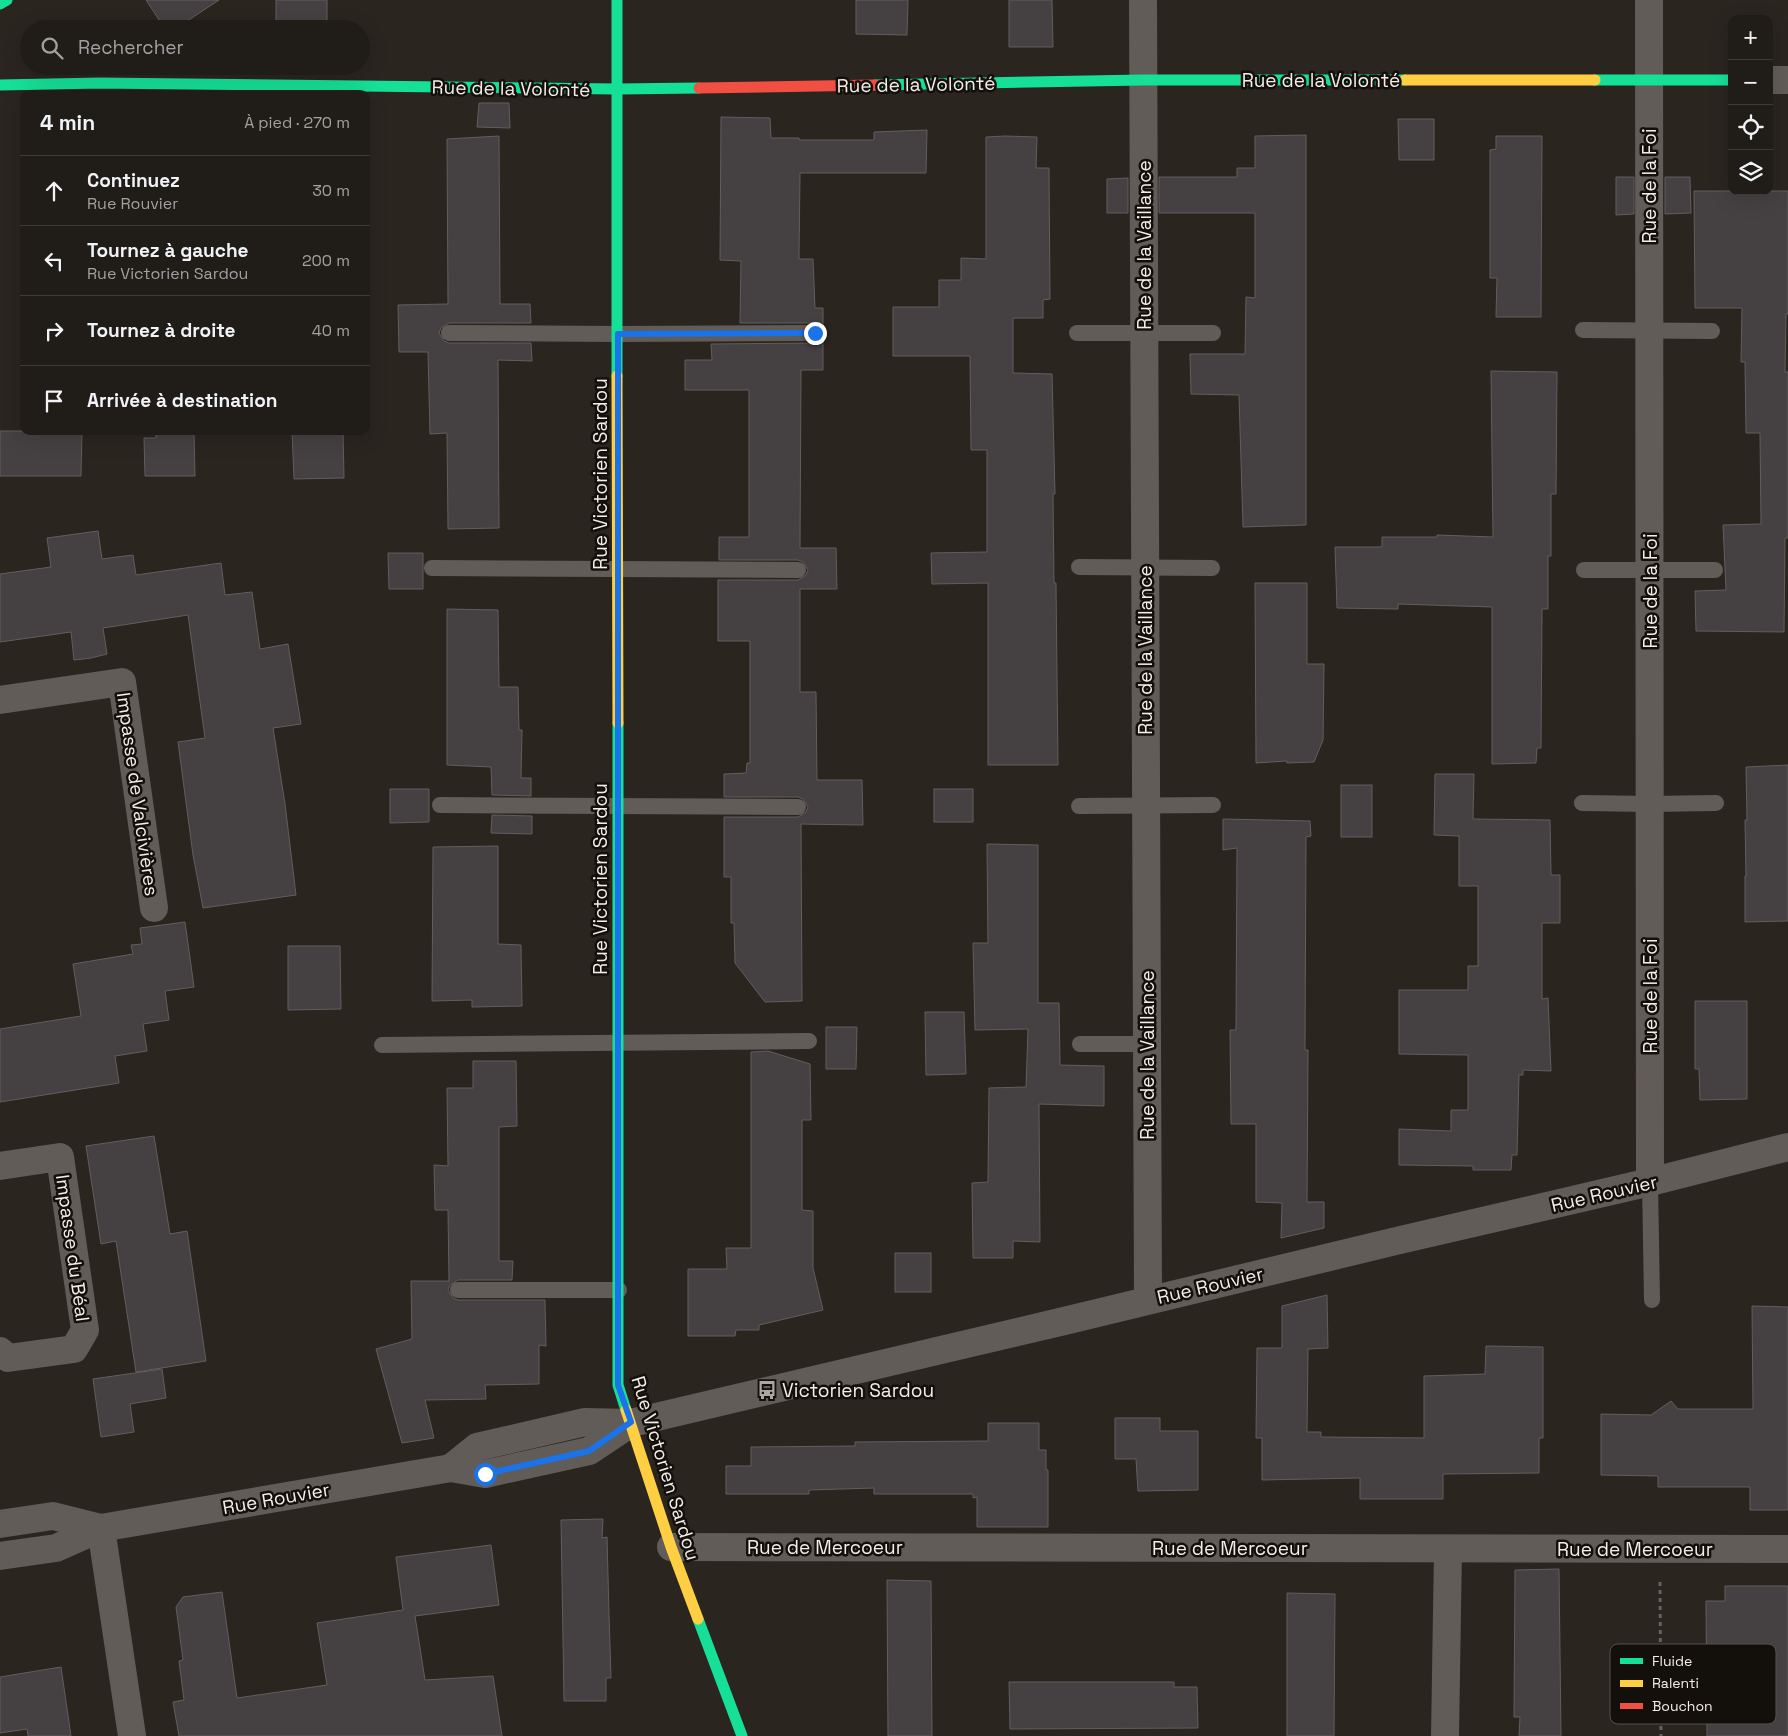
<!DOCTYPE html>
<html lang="fr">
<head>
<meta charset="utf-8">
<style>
	body { margin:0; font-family:"Space Grotesk",sans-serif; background:#282521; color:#f1f3f6 }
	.controls { position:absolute; right:15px; top:15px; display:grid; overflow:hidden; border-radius:10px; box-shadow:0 5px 20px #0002 }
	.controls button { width:45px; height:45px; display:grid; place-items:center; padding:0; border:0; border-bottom:1px solid #3d3a37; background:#201c18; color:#f1f3f6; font:25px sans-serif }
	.stop { position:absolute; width:15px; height:15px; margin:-11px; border:4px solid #1a73e8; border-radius:50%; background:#fff }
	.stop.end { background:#1a73e8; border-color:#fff; box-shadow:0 1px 5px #0008 }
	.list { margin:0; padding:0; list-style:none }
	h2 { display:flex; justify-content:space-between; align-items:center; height:65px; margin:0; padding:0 20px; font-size:21px }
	h2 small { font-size:16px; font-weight:400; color:#a2a1a2 }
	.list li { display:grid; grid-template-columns:32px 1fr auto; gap:15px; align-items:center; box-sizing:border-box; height:70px; padding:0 20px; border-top:1px solid #3d3a37 }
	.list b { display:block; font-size:19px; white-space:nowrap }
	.list p { margin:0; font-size:16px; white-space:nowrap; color:#a2a1a2 }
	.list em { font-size:16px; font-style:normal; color:#a2a1a2 }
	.icon { flex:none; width:28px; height:28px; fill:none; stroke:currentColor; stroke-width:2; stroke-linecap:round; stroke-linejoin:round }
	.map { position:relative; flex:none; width:1788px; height:1736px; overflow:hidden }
	.search { position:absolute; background:#201c18; box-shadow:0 5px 20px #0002; left:20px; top:20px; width:350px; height:55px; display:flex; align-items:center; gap:12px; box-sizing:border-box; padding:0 18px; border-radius:28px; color:#a2a1a2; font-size:19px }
	.panel { position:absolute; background:#201c18; box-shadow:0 5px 20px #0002; left:20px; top:90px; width:350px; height:345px; border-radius:10px }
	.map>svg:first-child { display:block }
	.building { fill:#454142; stroke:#625e5f }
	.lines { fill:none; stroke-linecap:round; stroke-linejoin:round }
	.path { stroke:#65615d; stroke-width:3; stroke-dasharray:4 4; stroke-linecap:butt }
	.lane { stroke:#615c57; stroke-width:16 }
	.street { stroke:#615c57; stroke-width:28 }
	.fast { stroke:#16e098; stroke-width:11 }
	.slow { stroke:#ffcf43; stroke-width:11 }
	.jam { stroke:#f24e42; stroke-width:11 }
	.route { stroke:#1a73e8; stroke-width:6 }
	.labels { text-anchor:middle; stroke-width:5; stroke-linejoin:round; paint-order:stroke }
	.street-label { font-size:19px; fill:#f4ede7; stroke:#130f0b }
	.poi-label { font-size:19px; fill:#f4ede7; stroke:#130f0b; text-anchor:start }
	.key { fill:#130f0b; stroke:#56524d; stroke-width:1 }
	.key-label { font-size:14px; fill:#f4ede7 }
</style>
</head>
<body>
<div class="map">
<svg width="1788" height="1736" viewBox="0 0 1788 1736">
	<rect width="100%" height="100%" fill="#2b2520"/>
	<g class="building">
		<polygon points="146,0 219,0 175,29 165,29"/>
		<rect x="276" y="0" width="51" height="29"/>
		<polygon points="856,0 908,0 907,35 856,34"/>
		<polygon points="1009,0 1052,0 1053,47 1009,47"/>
		<polygon points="479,103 509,103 510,128 477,127"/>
		<polygon points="721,117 770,118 771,138 799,138 799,140 874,140 874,132 927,130 926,173 800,173 799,259 813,259 815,308 823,308 823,327 815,323 740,323 741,261 720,260"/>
		<polygon points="1398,119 1434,119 1434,160 1399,160"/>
		<polygon points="1306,135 1306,525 1243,527 1239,395 1191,394 1190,354 1245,354 1246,297 1255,298 1255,213 1159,213 1159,177 1237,177 1237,168 1255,168 1255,136"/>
		<polygon points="499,136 500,304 530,304 531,323 449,323 441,328 439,333 444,341 449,343 531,343 532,361 498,360 499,528 448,529 447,433 430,434 428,352 399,352 398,305 448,304 447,139"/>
		<polygon points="1005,136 1037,137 1036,168 1049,168 1050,299 1043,300 1043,318 1013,318 1013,373 1052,374 1055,494 1053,494 1054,583 1056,583 1058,765 988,765 988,583 932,584 931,553 987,552 987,450 971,450 970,356 893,356 893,307 939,307 939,280 961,280 961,258 986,259 986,137"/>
		<polygon points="1496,136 1542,136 1541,317 1496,317 1497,278 1490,278 1490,150 1496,149"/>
		<polygon points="1616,177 1634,177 1634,214 1616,215"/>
		<polygon points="1665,177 1690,177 1691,213 1665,214"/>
		<polygon points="1128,178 1128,213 1107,213 1107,179"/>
		<polygon points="1694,191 1788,191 1788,314 1786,314 1785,372 1788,372 1788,538 1785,538 1784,632 1696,631 1695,591 1726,590 1723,525 1761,524 1760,433 1746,433 1745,362 1741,362 1742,308 1695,308"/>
		<polygon points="823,339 823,370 801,370 800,548 836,548 837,589 800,589 800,692 816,692 817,780 862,780 863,825 801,824 802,1001 765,1002 735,963 734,923 731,923 731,877 724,877 724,817 798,817 806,812 808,807 803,799 798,797 724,797 724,774 746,773 747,763 750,763 750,641 718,641 718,580 798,580 806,575 808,570 803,562 798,560 719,560 719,537 749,537 749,390 685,390 685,360 712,360 711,344 815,343"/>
		<polygon points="1491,371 1557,372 1556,494 1551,494 1551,556 1548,556 1548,609 1542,609 1541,748 1537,748 1536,763 1492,764 1492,607 1398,604 1398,609 1337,608 1335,547 1382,547 1382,537 1437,537 1437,535 1493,537"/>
		<polygon points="0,431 82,431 81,476 0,476"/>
		<polygon points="156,431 194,431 195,476 145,476 144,438 156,438"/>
		<polygon points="292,431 343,431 344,478 294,479"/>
		<polygon points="98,531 102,559 133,555 136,575 221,563 225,595 252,592 260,649 288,644 301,724 273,728 285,804 296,895 203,908 193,855 178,742 205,738 188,615 103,628 107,654 91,658 74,660 71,632 0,642 0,574 51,567 47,538"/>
		<polygon points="388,553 423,553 423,589 389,589"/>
		<polygon points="1255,583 1307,583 1307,664 1324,664 1323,740 1314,762 1287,763 1287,761 1256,763"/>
		<polygon points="447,609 498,610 499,687 518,687 519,730 522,730 521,778 531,778 531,796 492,795 491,767 447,765"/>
		<polygon points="1788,765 1788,921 1745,922 1745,876 1746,876 1745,820 1747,820 1746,767"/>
		<polygon points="1435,774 1474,774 1473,819 1550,820 1551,875 1560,875 1560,923 1542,923 1542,999 1548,998 1551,1071 1523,1070 1523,1075 1519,1075 1517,1155 1512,1155 1511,1170 1473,1170 1473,1166 1399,1165 1399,1129 1451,1131 1451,1110 1468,1110 1468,1055 1399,1054 1399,990 1468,990 1468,966 1478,966 1478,886 1459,886 1459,836 1434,835"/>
		<rect x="1341" y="785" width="31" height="52"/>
		<polygon points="390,789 429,789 429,822 390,823"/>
		<rect x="934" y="789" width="39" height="33"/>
		<polygon points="492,815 532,816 532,834 491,833"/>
		<polygon points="1223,819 1310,821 1311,836 1306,837 1305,1050 1308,1050 1307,1202 1324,1202 1324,1228 1281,1238 1282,1203 1256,1202 1256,1124 1231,1124 1230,1030 1236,1030 1237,848 1223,850"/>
		<polygon points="987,844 1038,845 1038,1003 1059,1003 1060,1065 1104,1066 1104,1106 1039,1104 1040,1242 1013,1241 1013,1258 973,1258 972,1183 988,1182 989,1088 1026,1087 1028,1029 975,1030 973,943 988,943"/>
		<polygon points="498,846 498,944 521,945 522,1006 472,1007 472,1000 432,1001 433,847"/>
		<polygon points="185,922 194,987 165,991 169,1020 143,1024 147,1051 115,1056 119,1083 0,1102 0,1029 81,1016 73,964 133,954 131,945 142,944 140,928"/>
		<polygon points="288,946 340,946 341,1009 288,1010"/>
		<polygon points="1695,1001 1747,1001 1747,1099 1700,1100 1699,1069 1695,1069"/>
		<polygon points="925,1012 964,1012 966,1074 926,1075"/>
		<polygon points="826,1027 857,1027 856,1069 826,1069"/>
		<polygon points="768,1051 810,1064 811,1120 802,1120 802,1210 813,1211 813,1268 823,1310 759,1325 759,1330 736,1330 735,1336 688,1336 688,1269 727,1269 726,1248 751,1248 751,1052"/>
		<polygon points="473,1061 516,1061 517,1126 499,1127 499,1261 513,1261 512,1280 458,1280 450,1285 448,1290 453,1298 458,1300 545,1300 546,1346 539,1345 539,1384 485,1385 486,1399 425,1400 434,1438 402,1443 376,1349 412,1339 411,1281 449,1281 448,1210 435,1210 434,1165 448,1166 447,1088 473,1088"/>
		<polygon points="154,1136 170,1234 187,1231 206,1361 136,1372 116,1241 101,1244 86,1146"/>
		<rect x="895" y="1253" width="36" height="39"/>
		<polygon points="1327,1295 1328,1348 1308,1349 1307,1432 1321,1432 1321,1437 1424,1438 1424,1376 1485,1374 1486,1346 1543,1347 1543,1438 1539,1438 1539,1473 1443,1474 1443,1499 1360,1499 1360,1478 1262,1480 1262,1438 1256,1438 1257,1348 1282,1348 1282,1306"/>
		<polygon points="1752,1306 1788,1307 1788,1510 1750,1510 1750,1487 1658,1487 1658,1476 1601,1475 1601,1414 1651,1415 1671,1401 1678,1409 1753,1409"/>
		<polygon points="162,1369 166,1398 130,1404 134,1432 101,1437 93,1379"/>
		<polygon points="1115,1418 1160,1418 1160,1431 1198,1431 1198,1490 1138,1491 1136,1459 1115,1459"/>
		<polygon points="988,1423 1039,1423 1039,1450 1046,1450 1046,1470 1048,1470 1048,1527 977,1527 977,1497 973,1498 973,1494 874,1494 874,1488 809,1490 809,1494 726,1494 726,1466 751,1466 751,1447 855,1446 855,1442 988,1441"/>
		<polygon points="603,1519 602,1538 607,1537 609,1614 611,1678 606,1678 606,1701 564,1701 561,1520"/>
		<polygon points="491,1545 499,1605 415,1616 425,1680 493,1676 502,1736 179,1736 173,1702 184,1700 179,1661 183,1660 176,1607 183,1597 222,1592 237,1698 327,1685 317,1623 403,1610 396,1557"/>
		<polygon points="1559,1569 1561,1736 1519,1736 1520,1717 1514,1717 1515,1570"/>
		<polygon points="887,1580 931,1581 932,1736 888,1736"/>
		<polygon points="1725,1586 1788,1586 1788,1736 1707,1736 1706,1601 1725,1601"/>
		<polygon points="1287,1593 1335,1594 1334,1736 1287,1736"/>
		<polygon points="61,1667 71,1736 28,1736 27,1729 0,1733 0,1677"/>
		<polygon points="1009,1682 1174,1682 1174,1687 1197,1687 1198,1728 1010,1729"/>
	</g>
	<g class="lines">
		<polyline class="path" points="1660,1582 1661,1736"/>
		<g class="lane">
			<polyline points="1583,330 1712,331"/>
			<polyline points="449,333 618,334 815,333"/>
			<polyline points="1077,333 1213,333"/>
			<polyline points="1079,567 1212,568"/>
			<polyline points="432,568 798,570"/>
			<polyline points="1584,570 1715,570"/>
			<polyline points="1582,803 1650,804 1716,803"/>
			<polyline points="440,805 798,807"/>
			<polyline points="1079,806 1213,805"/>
			<polyline points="1080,1044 1147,1044"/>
			<polyline points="382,1045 809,1041"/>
			<polyline points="1650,1182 1652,1300"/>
			<polyline points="458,1290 619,1290"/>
		</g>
		<g class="street">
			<polyline points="1143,0 1148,1300"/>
			<polyline points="1649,0 1650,1182"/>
			<polyline points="1769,80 1788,80"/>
			<polyline points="0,700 122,682 154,908"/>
			<polyline points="0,1166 60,1157 85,1330 74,1349 8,1358 0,1351"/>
			<polyline points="451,1468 477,1447 585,1422 631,1423 1060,1322 1396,1241 1650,1182 1788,1147"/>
			<polyline points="0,1524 53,1516 101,1528"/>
			<polyline points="101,1528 132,1736"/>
			<polyline points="671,1547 1788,1549"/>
			<polyline points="0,1556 56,1548 101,1528 451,1468 485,1474 589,1451 631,1423"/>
			<polyline points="1445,1736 1448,1549"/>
		</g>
		<g class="fast">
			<polyline points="617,0 617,376"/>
			<polyline points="0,4 7,0"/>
			<polyline points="1595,80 1732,80"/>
			<polyline points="0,85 100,83 618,89 699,88"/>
			<polyline points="875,85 1143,80 1405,80"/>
			<polyline points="618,723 618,1385 626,1410"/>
			<polyline points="698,1619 742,1736"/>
		</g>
		<g class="slow">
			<polyline points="1405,80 1595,80"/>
			<polyline points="617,376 618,723"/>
			<polyline points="626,1410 671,1547 698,1619"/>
		</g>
		<polyline class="jam" points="699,88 875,85"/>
	</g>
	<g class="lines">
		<polyline class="route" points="485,1474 589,1451 631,1422 618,1385 618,334 815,333"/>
	</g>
	<defs>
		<g id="bus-bare" transform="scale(1.5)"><path d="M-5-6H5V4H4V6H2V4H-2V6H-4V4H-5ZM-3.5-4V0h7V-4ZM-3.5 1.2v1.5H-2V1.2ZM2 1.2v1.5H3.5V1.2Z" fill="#aea7a1" stroke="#130f0b" stroke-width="2.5" paint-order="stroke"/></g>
	</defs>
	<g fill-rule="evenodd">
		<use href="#bus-bare" x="767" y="1390"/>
	</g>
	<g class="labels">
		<g class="street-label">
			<text x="1321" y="87">Rue de la Volonté</text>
			<text transform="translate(916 84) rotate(-1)" y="7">Rue de la Volonté</text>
			<text transform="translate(511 88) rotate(1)" y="7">Rue de la Volonté</text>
			<text transform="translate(1649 186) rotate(-90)" y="7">Rue de la Foi</text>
			<text transform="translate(1144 245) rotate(-90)" y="7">Rue de la Vaillance</text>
			<text transform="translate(600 474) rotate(-90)" y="7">Rue Victorien Sardou</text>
			<text transform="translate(1650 591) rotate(-90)" y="7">Rue de la Foi</text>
			<text transform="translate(1145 650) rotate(-90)" y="7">Rue de la Vaillance</text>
			<text transform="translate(138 794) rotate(82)" y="7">Impasse de Valcivières</text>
			<text transform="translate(600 879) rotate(-90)" y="7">Rue Victorien Sardou</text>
			<text transform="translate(1650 996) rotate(-90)" y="7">Rue de la Foi</text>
			<text transform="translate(1147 1055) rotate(-90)" y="7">Rue de la Vaillance</text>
			<text transform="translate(1604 1193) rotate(-13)" y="7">Rue Rouvier</text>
			<text transform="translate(73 1248) rotate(82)" y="7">Impasse du Béal</text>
			<text transform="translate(1210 1285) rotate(-13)" y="7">Rue Rouvier</text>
			<text transform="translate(666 1468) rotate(73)" y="7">Rue Victorien Sardou</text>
			<text transform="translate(276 1498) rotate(-10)" y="7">Rue Rouvier</text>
			<text x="825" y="1554">Rue de Mercoeur</text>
			<text x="1230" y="1555">Rue de Mercoeur</text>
			<text x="1635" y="1556">Rue de Mercoeur</text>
		</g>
		<g class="poi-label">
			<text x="782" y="1397">Victorien Sardou</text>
		</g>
	</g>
	<rect x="1610" y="1644" width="166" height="80" rx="8" class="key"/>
	<rect x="1620" y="1658" width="23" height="6" fill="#16e098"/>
	<rect x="1620" y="1680" width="23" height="7" fill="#ffcf43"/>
	<rect x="1620" y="1703" width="23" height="6" fill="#f24e42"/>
	<g class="key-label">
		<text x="1652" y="1666">Fluide</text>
		<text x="1652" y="1688">Ralenti</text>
		<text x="1652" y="1711">Bouchon</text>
	</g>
</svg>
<div class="controls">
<button>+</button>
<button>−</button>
<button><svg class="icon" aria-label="locate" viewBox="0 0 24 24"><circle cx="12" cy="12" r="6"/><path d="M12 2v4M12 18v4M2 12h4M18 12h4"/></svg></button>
<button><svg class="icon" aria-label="layers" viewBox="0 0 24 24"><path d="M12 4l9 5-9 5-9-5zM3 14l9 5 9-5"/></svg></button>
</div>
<div class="stop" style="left:485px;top:1474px"></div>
<div class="stop end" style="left:815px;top:333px"></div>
<div class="search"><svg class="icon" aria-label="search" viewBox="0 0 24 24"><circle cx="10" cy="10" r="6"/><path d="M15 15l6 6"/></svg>Rechercher</div>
<section class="panel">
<h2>4 min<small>À pied · 270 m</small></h2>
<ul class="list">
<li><svg class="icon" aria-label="ahead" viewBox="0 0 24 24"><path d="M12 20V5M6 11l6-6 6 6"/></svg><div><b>Continuez</b><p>Rue Rouvier</p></div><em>30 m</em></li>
<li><svg class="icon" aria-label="left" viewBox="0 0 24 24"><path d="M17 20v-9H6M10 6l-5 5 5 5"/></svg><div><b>Tournez à gauche</b><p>Rue Victorien Sardou</p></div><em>200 m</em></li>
<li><svg class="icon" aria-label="right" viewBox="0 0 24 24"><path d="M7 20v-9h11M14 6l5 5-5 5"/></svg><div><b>Tournez à droite</b></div><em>40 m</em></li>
<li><svg class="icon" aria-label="arrive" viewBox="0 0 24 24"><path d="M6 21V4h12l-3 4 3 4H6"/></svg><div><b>Arrivée à destination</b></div></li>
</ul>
</section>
</div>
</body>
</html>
